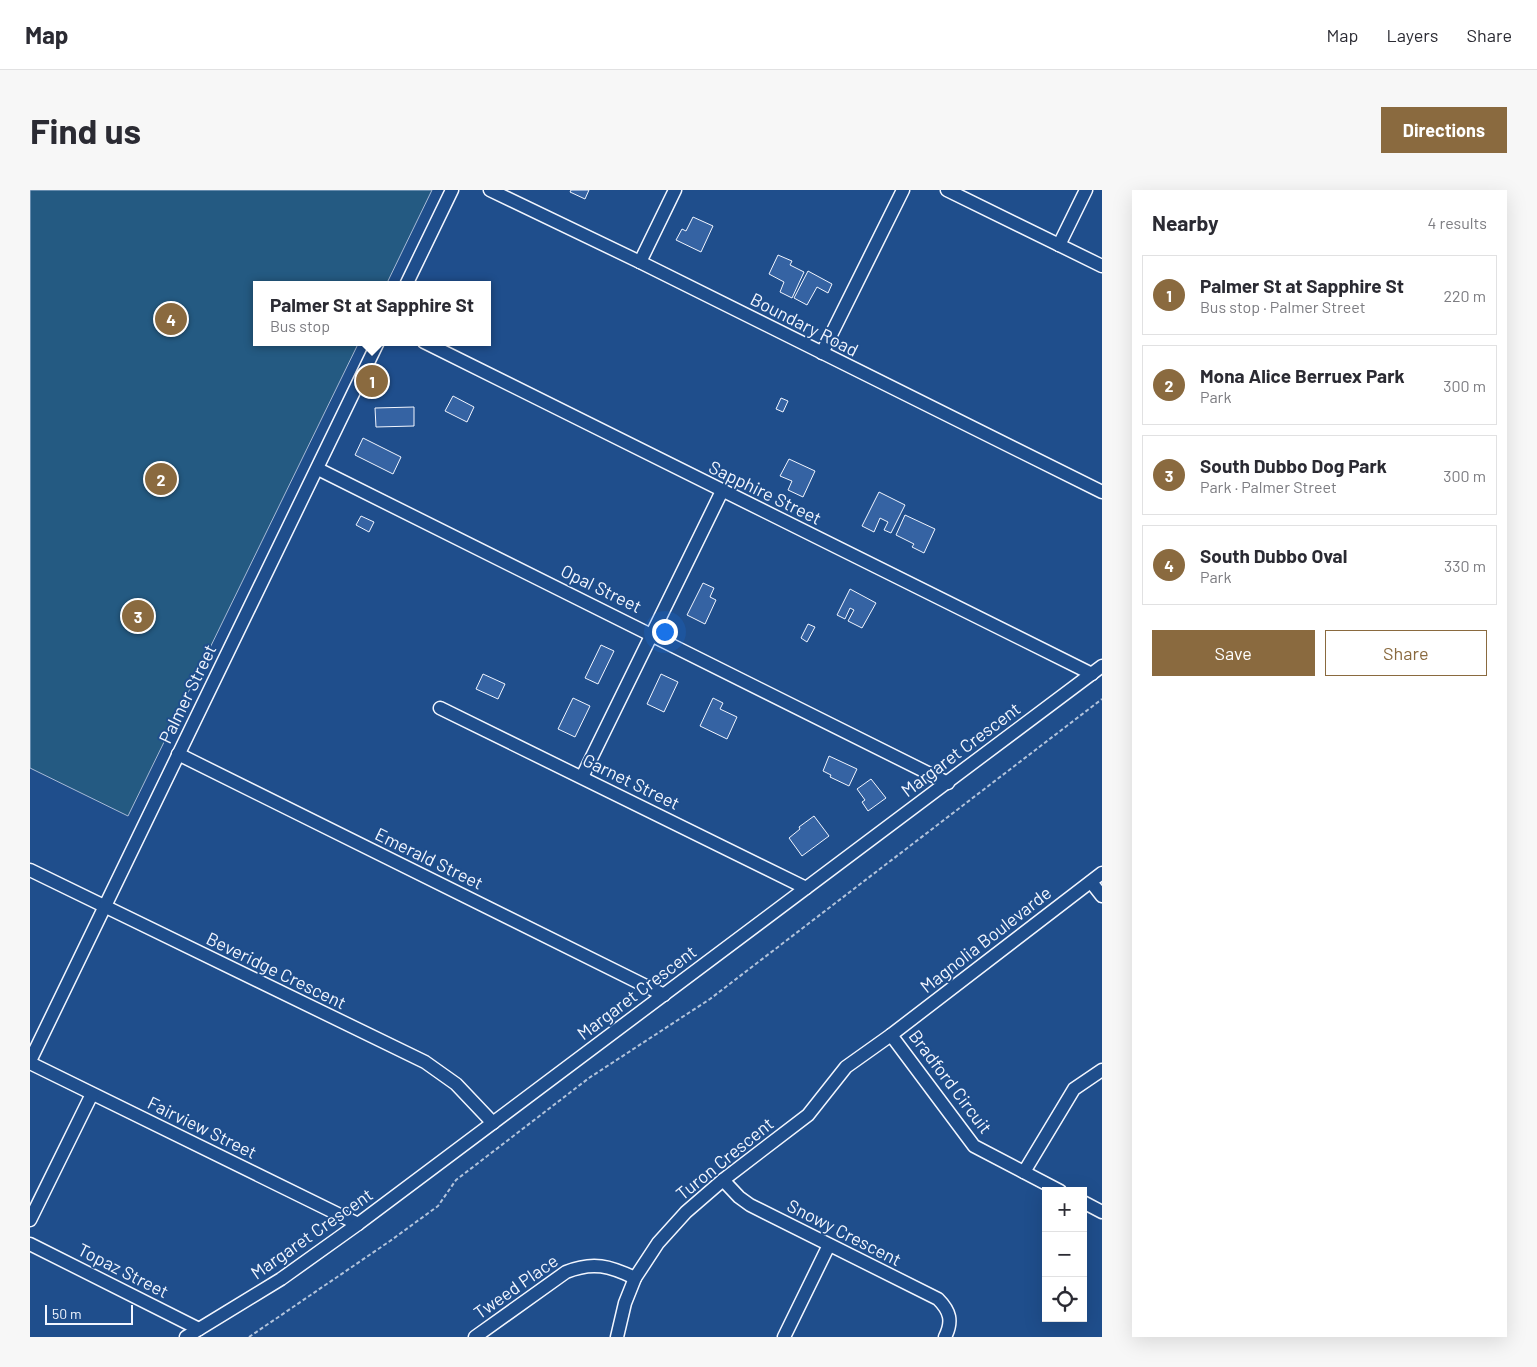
<!DOCTYPE html>
<html lang="en">
<head>
<meta charset="utf-8">
<style>
	body { margin:0; font-family:Barlow,sans-serif; background:#f7f7f7; color:#2b2b33 }
	.controls { position:absolute; right:15px; bottom:15px; display:grid; overflow:hidden; border-radius:0px; box-shadow:0 5px 20px #0002 }
	.controls button { width:45px; height:45px; display:grid; place-items:center; padding:0; border:0; border-bottom:1px solid #e1e1e2; background:#fff; color:#2b2b33; font:25px sans-serif }
	.scale { position:absolute; left:15px; bottom:12px; width:88px; box-sizing:border-box; padding-left:5px; border:2px solid #f2f6ff; border-top:0; font-size:14px; line-height:18px; white-space:nowrap; color:#f2f6ff; -webkit-text-stroke:4px #1f4e8c; paint-order:stroke }
	.you { position:absolute; left:634px; top:441px; width:18px; height:18px; margin:-12px; border:4px solid #fff; border-radius:50%; background:#1a73e8; box-shadow:0 0 0 8px #1a73e833 }
	.badge { display:grid; place-items:center; width:32px; height:32px; border-radius:50%; background:#8a6a3f; color:#fff; font-size:16px; font-weight:700 }
	.pin { position:absolute; translate:-50% -50%; border:2px solid #fff; box-shadow:0 1px 5px #0006 }
	.popup { position:absolute; left:223px; top:91px; width:238px; height:65px; box-sizing:border-box; display:grid; place-content:center; border-radius:0px; background:#fff; filter:drop-shadow(0 1px 4px #0005); font-size:16px; white-space:nowrap; color:#7c7c81 }
	.popup b { font-size:19px; color:#2b2b33 }
	.popup::after { content:''; position:absolute; left:50%; top:100%; margin-left:-10px; border:10px solid transparent; border-top-color:#fff }
	.list { margin:0; padding:0; list-style:none }
	h2 { display:flex; justify-content:space-between; align-items:center; height:65px; margin:0; padding:0 20px; font-size:21px }
	h2 small { font-size:16px; font-weight:400; color:#7c7c81 }
	.list li { display:grid; grid-template-columns:32px 1fr auto; gap:15px; align-items:center; box-sizing:border-box; height:80px; margin:0 10px 10px; padding:0 10px; border:1px solid #e1e1e2; border-radius:0px }
	.list b { display:block; font-size:19px; white-space:nowrap }
	.list p { margin:0; font-size:16px; white-space:nowrap; color:#7c7c81 }
	.list em { font-size:16px; font-style:normal; color:#7c7c81 }
	.actions { display:flex; gap:10px; padding:15px 20px }
	.actions a { flex:1; padding:11px 0; border:1px solid #8a6a3f; border-radius:0px; text-align:center; font-size:18px; color:#8a6a3f }
	.actions .main { background:#8a6a3f; color:#fff }
	.icon { flex:none; width:28px; height:28px; fill:none; stroke:currentColor; stroke-width:2; stroke-linecap:round; stroke-linejoin:round }
	.map { position:relative; flex:none; width:1072px; height:1147px; overflow:hidden; border-radius:0px }
	header { display:flex; align-items:center; gap:30px; box-sizing:border-box; height:70px; padding:0 25px; background:#fff; border-bottom:1px solid #e1e1e2 }
	header strong { font-size:24px }
	nav { display:flex; gap:28px; margin-inline-start:auto; font-size:18px }
	.intro { display:flex; align-items:center; justify-content:space-between; box-sizing:border-box; height:120px; padding:0 30px }
	h1 { margin:0; font-size:35px }
	.button { padding:12px 22px; border-radius:0px; background:#8a6a3f; color:#fff; font-size:18px; font-weight:700 }
	main { display:flex; gap:30px; padding:0 30px }
	aside { flex:1; background:#fff; border-radius:0px; box-shadow:0 5px 20px #0002 }
	.map>svg:first-child { display:block }
	.green { fill:#245a82; stroke:#a8bbd7 }
	.building { fill:#3563a3; stroke:#f2f6ff }
	.lines { fill:none; stroke-linecap:round; stroke-linejoin:round }
	.minor-casing { stroke:#f2f6ff; stroke-width:15 }
	.path { stroke:#b3c4dc; stroke-width:2; stroke-dasharray:4 2.5; stroke-linecap:butt }
	.minor { stroke:#1f4e8c; stroke-width:12 }
	.labels { text-anchor:middle; stroke-width:4; stroke-linejoin:round; paint-order:stroke }
	.street-label { font-size:18px; fill:#f2f6ff; stroke:#1f4e8c }
</style>
</head>
<body>
<header>
<strong>Map</strong>
<nav><a>Map</a><a>Layers</a><a>Share</a></nav>
</header>
<div class="intro"><h1>Find us</h1><a class="button">Directions</a></div>
<main>
<div class="map">
<svg width="1072" height="1147" viewBox="0 0 1072 1147">
	<rect width="100%" height="100%" fill="#1f4e8c"/>
	<polygon class="green" points="0,0 402,0 356,95 227,95 227,152 329,152 98,626 0,578"/>
	<g class="building">
		<polygon points="541,0 559,0 555,9 540,2"/>
		<polygon points="663,27 683,36 671,62 646,50 652,39 656,41"/>
		<polygon points="748,65 762,71 760,75 774,82 762,108 750,102 754,92 739,84"/>
		<polygon points="778,81 802,94 798,103 787,97 777,115 764,108"/>
		<polygon points="423,206 444,217 437,232 415,221"/>
		<polygon points="751,208 758,211 753,222 746,219"/>
		<polygon points="384,217 384,236 346,237 345,218"/>
		<polygon points="333,248 371,267 363,284 325,265"/>
		<polygon points="759,269 785,281 773,307 758,300 762,291 750,286"/>
		<polygon points="849,302 875,315 861,343 854,340 858,332 850,328 844,342 832,336"/>
		<polygon points="875,325 905,339 894,363 882,357 884,354 866,345"/>
		<polygon points="331,326 344,332 339,342 326,335"/>
		<polygon points="673,393 684,398 680,407 686,410 675,434 657,425"/>
		<polygon points="820,399 846,413 832,438 818,431 824,420 820,418 815,429 807,425"/>
		<polygon points="778,434 785,437 777,452 771,448"/>
		<polygon points="571,455 584,461 568,494 555,488"/>
		<polygon points="453,484 475,494 468,509 446,499"/>
		<polygon points="631,484 648,492 634,522 617,514"/>
		<polygon points="543,508 560,516 545,547 528,539"/>
		<polygon points="683,508 693,513 690,519 707,527 697,549 670,536"/>
		<polygon points="799,566 827,579 819,596 800,587 801,585 793,581"/>
		<polygon points="841,589 856,608 838,621 832,612 835,610 827,599"/>
		<polygon points="784,626 799,646 772,666 759,648 770,639 769,637"/>
	</g>
	<g class="lines">
		<g class="minor-casing">
			<g id="minor">
				<polyline points="460,0 610,72 1072,302"/>
				<polyline points="917,0 1072,76"/>
				<polyline points="1029,55 1056,0"/>
				<polyline points="610,72 645,0"/>
				<polyline points="376,95 422,0"/>
				<polyline points="394,152 1062,484"/>
				<polyline points="792,163 873,0"/>
				<polyline points="288,279 918,593"/>
				<polyline points="410,518 776,698"/>
				<polyline points="148,564 634,805"/>
				<polyline points="552,587 692,301"/>
				<polyline points="0,680 395,872 426,894 463,933"/>
				<polyline points="1061,692 1072,706"/>
				<polyline points="861,845 944,956 1030,1001"/>
				<polyline points="0,871 348,152"/>
				<polyline points="0,873 328,1034"/>
				<polyline points="994,982 1044,899 1072,880"/>
				<path d="M693,990l16,17 11,8 188,94c12,12 15,22 7,38"/>
				<polyline points="1053,1012 1072,1022"/>
				<polyline points="0,1030 62,904"/>
				<polyline points="0,1054 169,1139"/>
				<polyline points="156,1147 251,1089 328,1034 1072,476"/>
				<path d="M445,1147l91,-65c27,-11 44,-6 69,6"/>
				<polyline points="587,1147 595,1113 605,1088 628,1053 656,1022 693,990 778,925 816,877 861,845 1072,683"/>
				<polyline points="754,1147 799,1055"/>
			</g>
		</g>
		<polyline class="path" points="219,1147 360,1051 408,1016 426,990 559,888 680,809 1072,509"/>
		<use href="#minor" class="minor"/>
	</g>
	<g class="labels">
		<g class="street-label">
			<text transform="translate(774 135) rotate(27)" y="6">Boundary Road</text>
			<text transform="translate(735 303) rotate(26)" y="6">Sapphire Street</text>
			<text transform="translate(571 399) rotate(26)" y="6">Opal Street</text>
			<text transform="translate(158 504) rotate(-64)" y="6">Palmer Street</text>
			<text transform="translate(931 560) rotate(-37)" y="6">Margaret Crescent</text>
			<text transform="translate(601 592) rotate(26)" y="6">Garnet Street</text>
			<text transform="translate(399 669) rotate(26)" y="6">Emerald Street</text>
			<text transform="translate(956 750) rotate(-38)" y="6">Magnolia Boulevarde</text>
			<text transform="translate(246 781) rotate(26)" y="6">Beveridge Crescent</text>
			<text transform="translate(607 803) rotate(-37)" y="6">Margaret Crescent</text>
			<text transform="translate(920 892) rotate(53)" y="6">Bradford Circuit</text>
			<text transform="translate(172 938) rotate(26)" y="6">Fairview Street</text>
			<text transform="translate(695 969) rotate(-39)" y="6">Turon Crescent</text>
			<text transform="translate(814 1043) rotate(27)" y="6">Snowy Crescent</text>
			<text transform="translate(282 1044) rotate(-35)" y="6">Margaret Crescent</text>
			<text transform="translate(93 1081) rotate(27)" y="6">Topaz Street</text>
			<text transform="translate(486 1097) rotate(-35)" y="6">Tweed Place</text>
		</g>
	</g>
</svg>
<div class="controls">
<button>+</button>
<button>−</button>
<button><svg class="icon" aria-label="locate" viewBox="0 0 24 24"><circle cx="12" cy="12" r="6"/><path d="M12 2v4M12 18v4M2 12h4M18 12h4"/></svg></button>
</div>
<div class="scale">50 m</div>
<div class="you"></div>
<div class="pin badge" style="left:342px;top:191px">1</div>
<div class="popup"><b>Palmer St at Sapphire St</b>Bus stop</div>
<div class="pin badge" style="left:131px;top:289px">2</div>
<div class="pin badge" style="left:108px;top:426px">3</div>
<div class="pin badge" style="left:141px;top:129px">4</div>
</div>
<aside>
<h2>Nearby<small>4 results</small></h2>
<ul class="list">
<li><span class="badge">1</span><div><b>Palmer St at Sapphire St</b><p>Bus stop · Palmer Street</p></div><em>220 m</em></li>
<li><span class="badge">2</span><div><b>Mona Alice Berruex Park</b><p>Park</p></div><em>300 m</em></li>
<li><span class="badge">3</span><div><b>South Dubbo Dog Park</b><p>Park · Palmer Street</p></div><em>300 m</em></li>
<li><span class="badge">4</span><div><b>South Dubbo Oval</b><p>Park</p></div><em>330 m</em></li>
</ul>
<div class="actions"><a class="main">Save</a><a>Share</a></div>
</aside>
</main>
</body>
</html>
